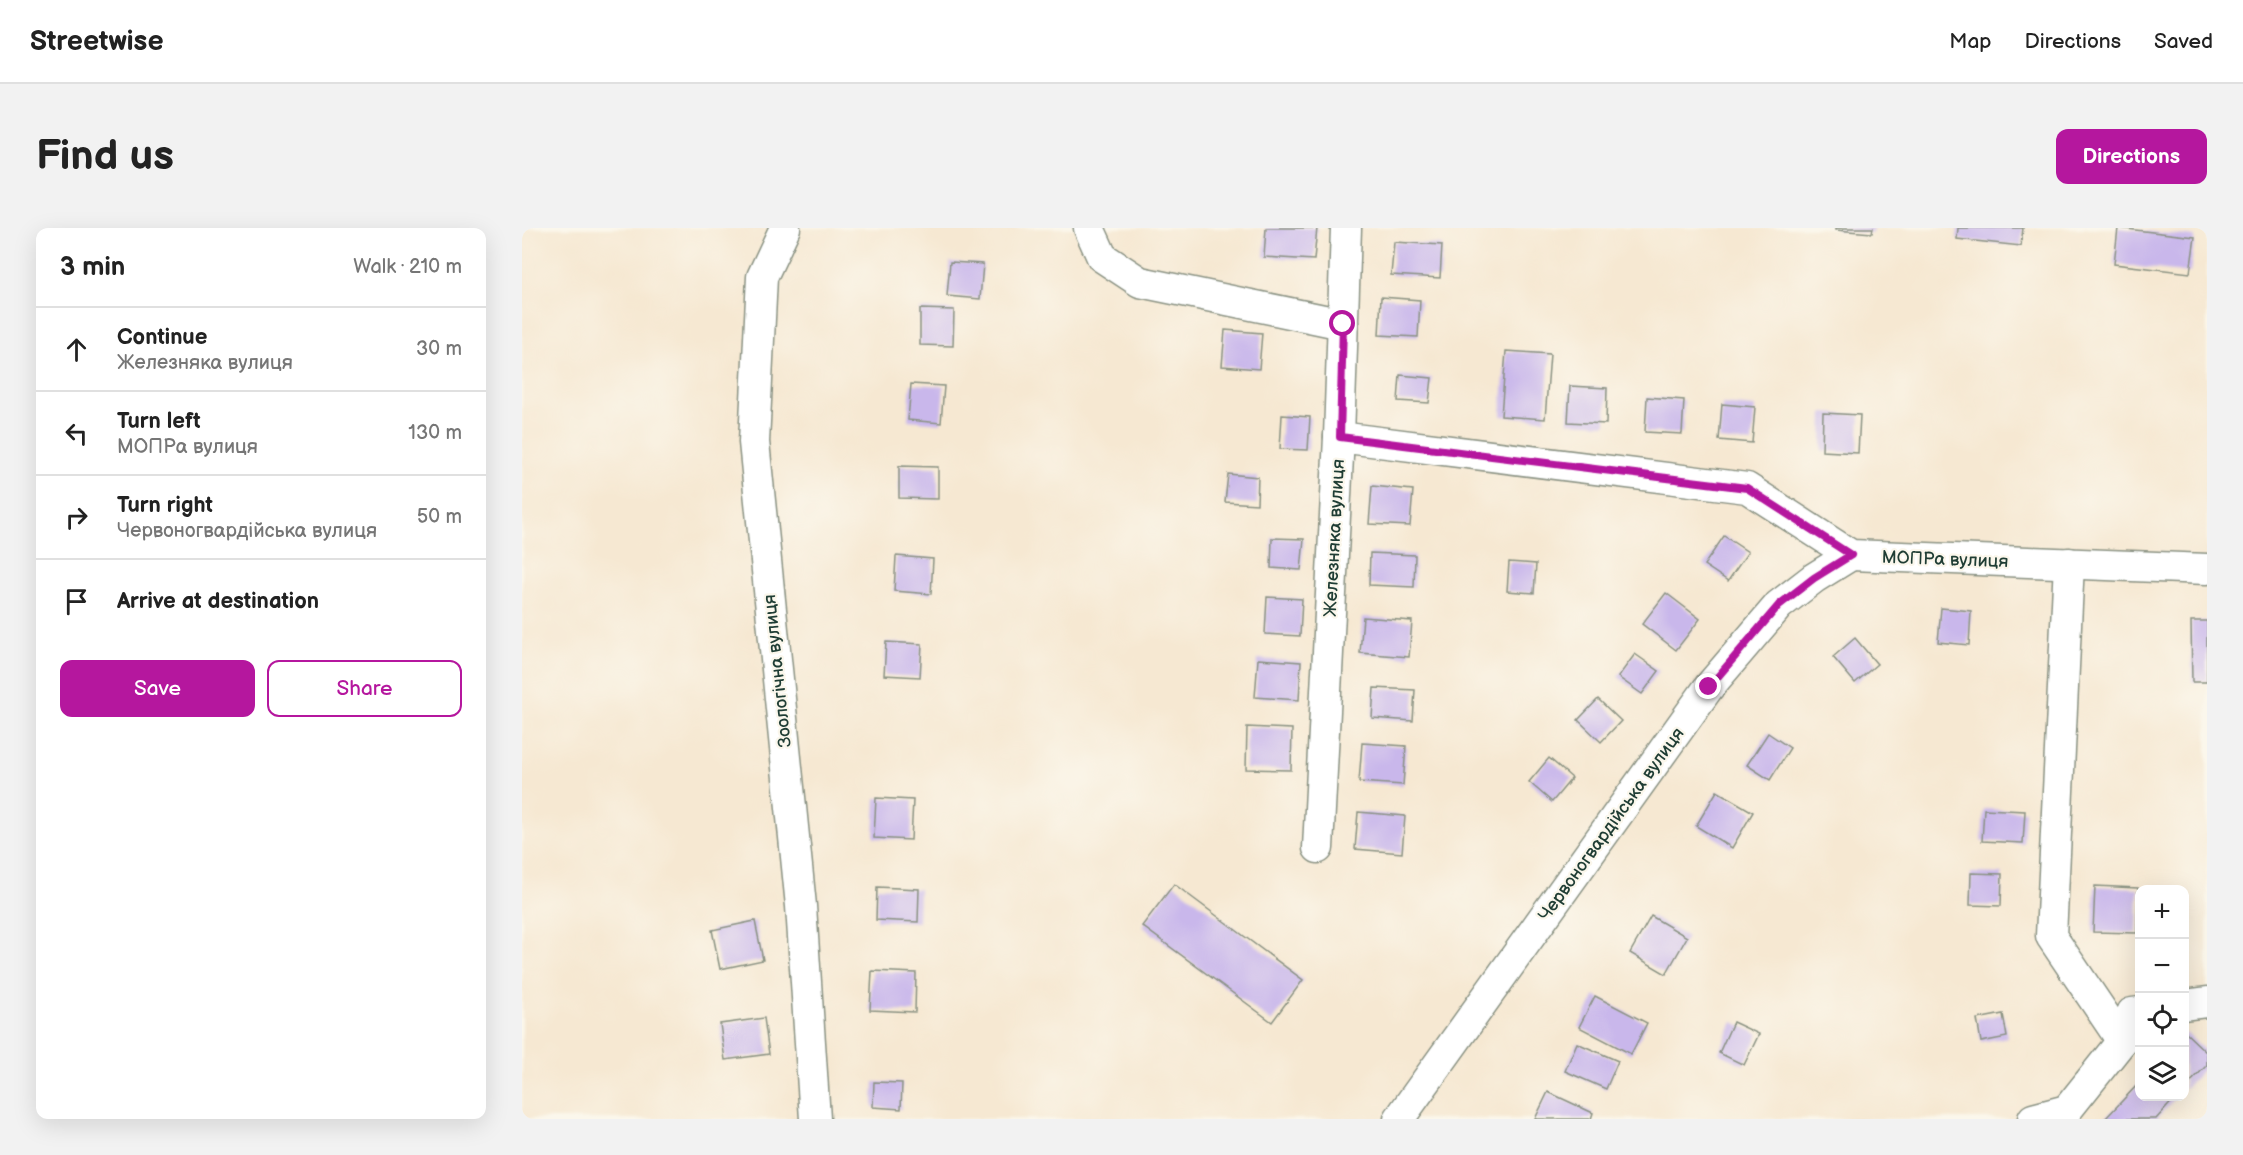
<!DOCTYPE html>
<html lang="en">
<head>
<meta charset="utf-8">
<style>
	body { margin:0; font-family:"Balsamiq Sans",sans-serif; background:#f2f2f2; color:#222 }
	.controls { position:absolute; right:18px; bottom:18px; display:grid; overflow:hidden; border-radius:12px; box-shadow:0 6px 24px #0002 }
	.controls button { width:54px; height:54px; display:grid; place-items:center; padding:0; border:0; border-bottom:2px solid #e0e0e0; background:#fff; color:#222; font:30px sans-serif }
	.stop { position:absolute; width:18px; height:18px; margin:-14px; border:4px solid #b5179e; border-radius:50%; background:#fff }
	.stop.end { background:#b5179e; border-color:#fff; box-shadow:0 2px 6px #0008 }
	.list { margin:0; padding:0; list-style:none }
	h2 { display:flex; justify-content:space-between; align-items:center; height:78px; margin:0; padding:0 24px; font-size:26px }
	h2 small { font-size:20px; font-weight:400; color:#767676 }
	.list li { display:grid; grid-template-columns:39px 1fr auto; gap:18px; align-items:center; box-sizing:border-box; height:84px; padding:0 24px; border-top:2px solid #e0e0e0 }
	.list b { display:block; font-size:22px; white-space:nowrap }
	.list p { margin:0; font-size:20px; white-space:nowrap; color:#767676 }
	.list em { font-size:20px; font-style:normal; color:#767676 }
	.actions { display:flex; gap:12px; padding:18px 24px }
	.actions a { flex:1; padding:14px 0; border:2px solid #b5179e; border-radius:12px; text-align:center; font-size:21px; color:#b5179e }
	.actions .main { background:#b5179e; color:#fff }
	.icon { flex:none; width:33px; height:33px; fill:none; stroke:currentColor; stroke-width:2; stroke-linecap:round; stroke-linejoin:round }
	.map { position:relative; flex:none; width:1685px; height:891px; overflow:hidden; border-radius:12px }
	header { display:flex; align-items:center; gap:36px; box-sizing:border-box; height:84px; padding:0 30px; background:#fff; border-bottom:2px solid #e0e0e0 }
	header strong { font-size:28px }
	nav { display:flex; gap:33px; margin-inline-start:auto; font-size:21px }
	.intro { display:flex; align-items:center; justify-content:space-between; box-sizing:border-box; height:144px; padding:0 36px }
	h1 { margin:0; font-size:42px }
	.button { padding:15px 27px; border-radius:12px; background:#b5179e; color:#fff; font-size:21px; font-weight:700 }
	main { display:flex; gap:36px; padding:0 36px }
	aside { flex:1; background:#fff; border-radius:12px; box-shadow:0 6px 24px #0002 }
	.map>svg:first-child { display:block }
	.building { fill:#c9b7eb }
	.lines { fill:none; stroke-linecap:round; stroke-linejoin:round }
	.street-casing { stroke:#8a9283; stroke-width:33 }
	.street { stroke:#fff; stroke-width:30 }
	.route { stroke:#b5179e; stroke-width:8 }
	.labels { text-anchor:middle; stroke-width:4.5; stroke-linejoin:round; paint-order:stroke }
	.street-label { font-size:18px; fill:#1f3d34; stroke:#fbf7ec }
</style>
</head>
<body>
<header>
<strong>Streetwise</strong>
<nav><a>Map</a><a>Directions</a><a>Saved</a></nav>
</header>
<div class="intro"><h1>Find us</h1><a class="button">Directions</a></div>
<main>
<aside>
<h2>3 min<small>Walk · 210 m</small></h2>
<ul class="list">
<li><svg class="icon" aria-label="ahead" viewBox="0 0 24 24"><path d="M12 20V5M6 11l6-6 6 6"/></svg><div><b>Continue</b><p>Железняка вулиця</p></div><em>30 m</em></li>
<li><svg class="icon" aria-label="left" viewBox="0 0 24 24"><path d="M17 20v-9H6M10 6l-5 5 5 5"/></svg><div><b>Turn left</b><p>МОПРа вулиця</p></div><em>130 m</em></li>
<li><svg class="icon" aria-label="right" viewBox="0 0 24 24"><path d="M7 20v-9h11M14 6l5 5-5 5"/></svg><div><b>Turn right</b><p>Червоногвардійська вулиця</p></div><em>50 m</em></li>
<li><svg class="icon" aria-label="arrive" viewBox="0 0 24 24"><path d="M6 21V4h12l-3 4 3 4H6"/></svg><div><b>Arrive at destination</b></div></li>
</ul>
<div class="actions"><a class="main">Save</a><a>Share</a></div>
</aside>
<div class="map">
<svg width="1685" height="891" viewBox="0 0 1685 891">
	<rect width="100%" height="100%" fill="#fbf7ec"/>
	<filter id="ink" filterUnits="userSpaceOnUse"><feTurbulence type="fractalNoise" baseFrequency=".0167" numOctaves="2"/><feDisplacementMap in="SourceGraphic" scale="12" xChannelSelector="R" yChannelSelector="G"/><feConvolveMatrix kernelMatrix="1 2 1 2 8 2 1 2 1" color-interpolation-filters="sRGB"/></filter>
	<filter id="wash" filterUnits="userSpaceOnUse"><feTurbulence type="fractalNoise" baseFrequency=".008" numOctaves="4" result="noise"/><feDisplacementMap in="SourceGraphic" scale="24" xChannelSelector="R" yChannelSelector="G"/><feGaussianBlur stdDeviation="1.35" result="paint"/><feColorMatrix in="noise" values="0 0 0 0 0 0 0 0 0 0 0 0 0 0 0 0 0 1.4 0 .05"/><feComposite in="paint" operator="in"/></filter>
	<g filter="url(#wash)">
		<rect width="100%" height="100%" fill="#f6e8d2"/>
		<g id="blocks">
			<g class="building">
				<polygon points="744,0 795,0 792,32 742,29"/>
				<polygon points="1314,0 1351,0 1350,5 1314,2"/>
				<polygon points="1436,0 1501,0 1499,18 1435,11"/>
				<polygon points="1596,0 1673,9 1668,45 1592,36"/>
				<polygon points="872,14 920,17 918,50 869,47"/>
				<polygon points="428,34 461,36 458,71 425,68"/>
				<polygon points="859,69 898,72 896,109 857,107"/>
				<polygon points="398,81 432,82 431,118 398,117"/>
				<polygon points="703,102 740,105 737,141 700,138"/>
				<polygon points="984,123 1028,126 1023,191 979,188"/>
				<polygon points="878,147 910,150 907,175 876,173"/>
				<polygon points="389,156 422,158 419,195 386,192"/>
				<polygon points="1048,158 1085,160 1084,196 1046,194"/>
				<polygon points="1125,169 1162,172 1160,206 1123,204"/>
				<polygon points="1200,176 1233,179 1230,215 1197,212"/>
				<polygon points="1301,185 1338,187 1336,225 1300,223"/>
				<polygon points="760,187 788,189 786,222 758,221"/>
				<polygon points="377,238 416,239 416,271 377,270"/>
				<polygon points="706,246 736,249 735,276 703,274"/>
				<polygon points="850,258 891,262 888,298 847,296"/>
				<polygon points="1202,308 1226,324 1206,353 1182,337"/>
				<polygon points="750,310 782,311 779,342 749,340"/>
				<polygon points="848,325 893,327 892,359 847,357"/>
				<polygon points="374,328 411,331 409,366 372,363"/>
				<polygon points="987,334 1014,336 1012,365 985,363"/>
				<polygon points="1144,365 1178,391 1154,422 1120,396"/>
				<polygon points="745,369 780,371 778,408 743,406"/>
				<polygon points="1419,380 1449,383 1447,417 1416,414"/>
				<polygon points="841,389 890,393 887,429 838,425"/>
				<polygon points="1669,393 1685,393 1685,454 1670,454"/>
				<polygon points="1333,410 1355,436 1333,455 1311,429"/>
				<polygon points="364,414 400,416 398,449 362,447"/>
				<polygon points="1113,426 1137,443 1120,466 1096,449"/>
				<polygon points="736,431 779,434 777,472 733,469"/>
				<polygon points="852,460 893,462 891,493 850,490"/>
				<polygon points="1076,471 1099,493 1079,514 1056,492"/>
				<polygon points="725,499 770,501 769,542 724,541"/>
				<polygon points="1246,505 1268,520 1248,552 1225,537"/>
				<polygon points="840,515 884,518 881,557 837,554"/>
				<polygon points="1027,530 1050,550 1030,574 1007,554"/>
				<polygon points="1195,563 1231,584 1210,620 1174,598"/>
				<polygon points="354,570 391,572 389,612 352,610"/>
				<polygon points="1462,581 1503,583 1501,615 1460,613"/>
				<polygon points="836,584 883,588 880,625 833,621"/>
				<polygon points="1449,645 1480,646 1479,678 1448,677"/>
				<polygon points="652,656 781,752 750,794 620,698"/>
				<polygon points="1573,658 1616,660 1615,705 1571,704"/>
				<polygon points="355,659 397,661 396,694 354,692"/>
				<polygon points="1129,688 1165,709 1144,746 1108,725"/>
				<polygon points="233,693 241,732 198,741 190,702"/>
				<polygon points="350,743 394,745 393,784 348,782"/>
				<polygon points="1073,768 1125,795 1109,826 1057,799"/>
				<polygon points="1481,786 1485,809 1459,814 1455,791"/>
				<polygon points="242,790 247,826 203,832 198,796"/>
				<polygon points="1211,794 1237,806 1222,837 1197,825"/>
				<polygon points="1664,805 1685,825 1685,837 1662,861 1662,807"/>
				<polygon points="1055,815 1096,833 1084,861 1043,843"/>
				<polygon points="352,854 380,855 379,881 351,879"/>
				<polygon points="1618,854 1618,868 1655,868 1634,891 1583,891"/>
				<polygon points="1026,864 1071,885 1069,891 1013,891"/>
			</g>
		</g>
	</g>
	<g filter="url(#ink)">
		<use href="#blocks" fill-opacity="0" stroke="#8a9283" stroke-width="1.5"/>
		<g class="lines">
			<g class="street-casing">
				<g id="street">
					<polyline points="263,0 240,49 232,214 279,678 293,891"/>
					<polyline points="567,0 580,29 618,54 821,96"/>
					<polyline points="817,209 1225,260 1329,327 1685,341"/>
					<polyline points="1547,335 1529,708 1600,813"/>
					<polyline points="796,620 817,209 824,0"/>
					<polyline points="1662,777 1685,774"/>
					<polyline points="877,891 1187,459 1257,377 1292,350 1329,327"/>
					<polyline points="1511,891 1545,882 1600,813 1610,785 1618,784"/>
				</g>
			</g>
			<use href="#street" class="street"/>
		</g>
	</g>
	<g class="lines" filter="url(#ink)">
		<polyline class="route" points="821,96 818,209 1225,260 1329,327 1292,350 1257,377 1187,459"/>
	</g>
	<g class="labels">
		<g class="street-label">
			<text transform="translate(812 310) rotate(-87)" y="6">Железняка вулиця</text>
			<text transform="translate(1423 331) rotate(2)" y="6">МОПРа вулиця</text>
			<text transform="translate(255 443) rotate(-96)" y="6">Зоологічна вулиця</text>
			<text transform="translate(1089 596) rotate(-54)" y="6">Червоногвардійська вулиця</text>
		</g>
	</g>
</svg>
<div class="controls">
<button>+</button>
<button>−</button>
<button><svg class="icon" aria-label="locate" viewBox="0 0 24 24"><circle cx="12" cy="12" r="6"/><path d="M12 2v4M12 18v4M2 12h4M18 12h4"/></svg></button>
<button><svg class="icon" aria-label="layers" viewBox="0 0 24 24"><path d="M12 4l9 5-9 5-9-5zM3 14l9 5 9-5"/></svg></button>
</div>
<div class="stop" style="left:821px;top:96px"></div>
<div class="stop end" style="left:1187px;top:459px"></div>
</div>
</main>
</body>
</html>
